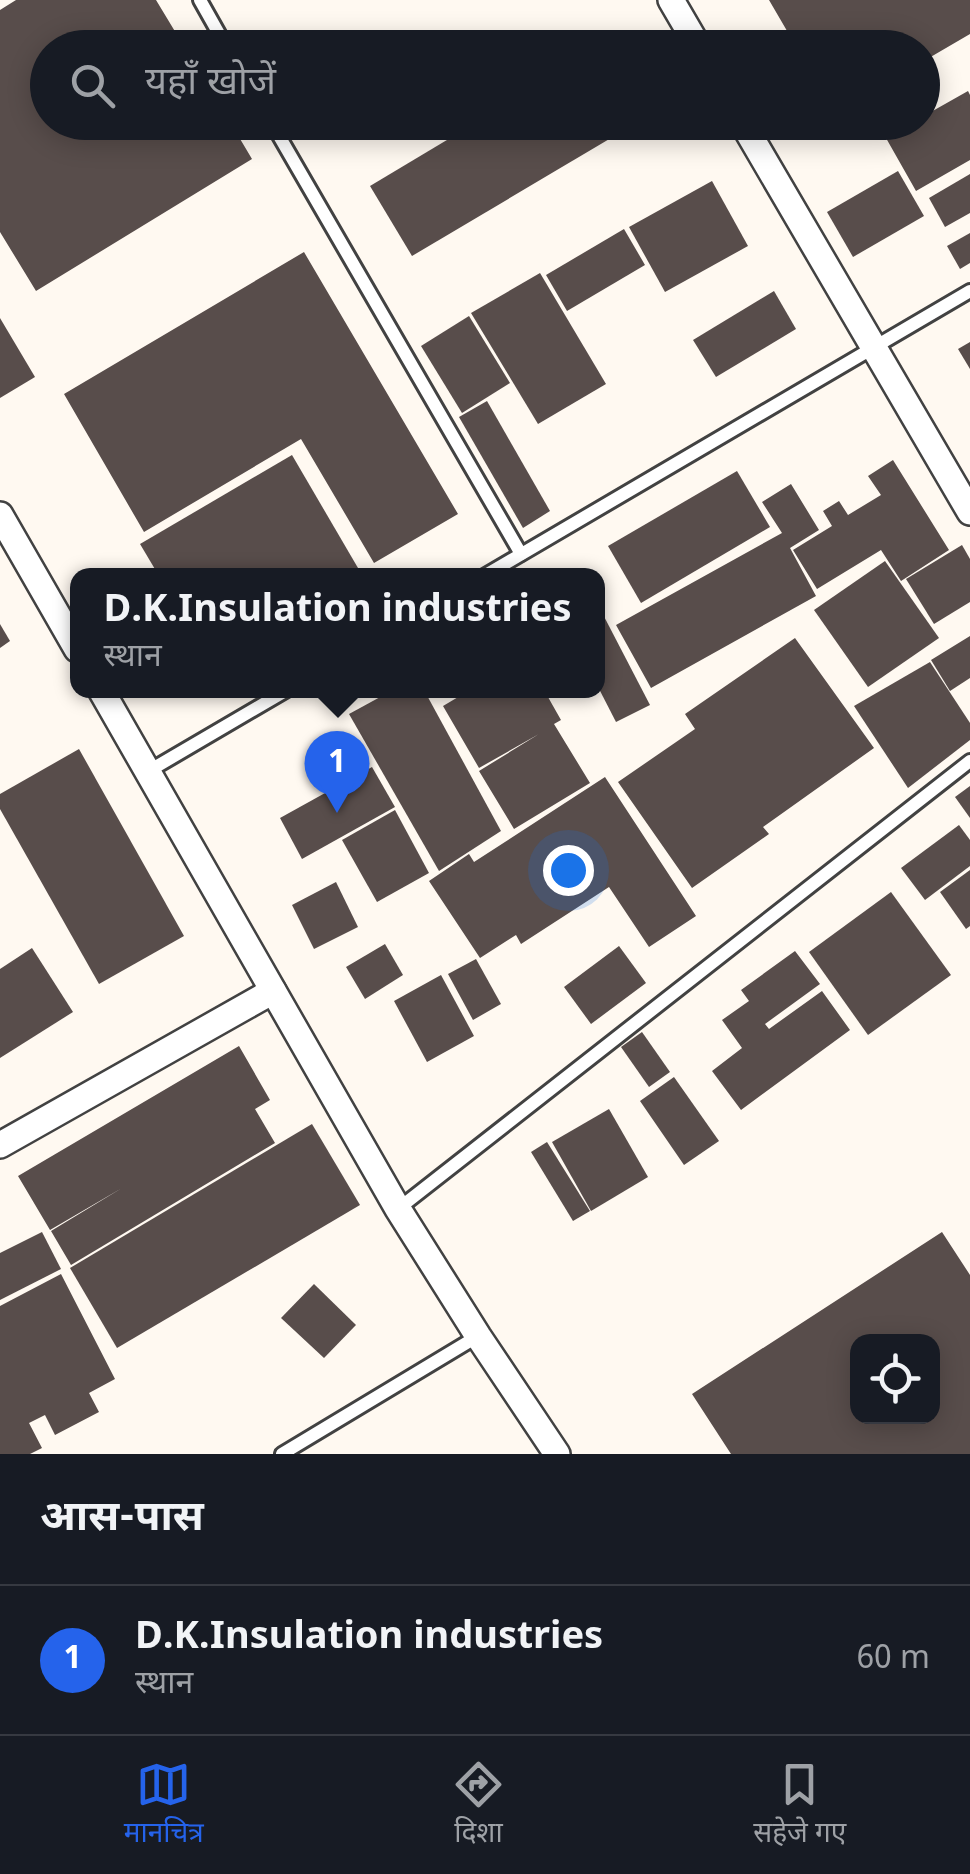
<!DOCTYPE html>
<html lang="hi">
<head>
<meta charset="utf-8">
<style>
	body { margin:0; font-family:Georgia,"Noto Sans Devanagari",serif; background:#242831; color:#f1f3f6 }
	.controls { position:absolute; right:30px; bottom:30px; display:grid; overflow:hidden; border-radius:20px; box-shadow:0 5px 25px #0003 }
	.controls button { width:90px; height:90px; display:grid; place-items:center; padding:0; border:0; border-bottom:2px solid #363941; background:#171b24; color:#f1f3f6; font:50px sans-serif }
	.you { position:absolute; left:568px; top:870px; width:35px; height:35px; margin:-25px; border:8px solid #fff; border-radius:50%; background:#1a73e8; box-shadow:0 0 0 15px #1a73e833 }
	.badge { display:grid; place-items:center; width:65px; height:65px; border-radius:50%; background:#2563eb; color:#fff; font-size:32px; font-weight:700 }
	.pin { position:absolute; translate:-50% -82px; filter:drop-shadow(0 2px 5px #0008) }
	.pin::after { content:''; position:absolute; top:52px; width:35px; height:30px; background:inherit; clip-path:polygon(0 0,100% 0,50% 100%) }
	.popup { position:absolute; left:70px; top:568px; width:535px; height:130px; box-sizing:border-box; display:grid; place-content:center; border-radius:20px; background:#171b24; filter:drop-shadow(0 2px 8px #0005); font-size:32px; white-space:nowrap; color:#9ea1a6 }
	.popup b { font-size:38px; color:#f1f3f6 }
	.popup::after { content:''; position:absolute; left:50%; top:100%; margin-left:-20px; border:20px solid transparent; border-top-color:#171b24 }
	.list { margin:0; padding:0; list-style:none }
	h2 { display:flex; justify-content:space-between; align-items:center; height:130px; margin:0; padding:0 40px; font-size:42px }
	h2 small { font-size:32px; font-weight:400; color:#9ea1a6 }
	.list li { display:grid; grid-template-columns:65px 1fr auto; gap:30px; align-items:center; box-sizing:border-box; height:150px; padding:0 40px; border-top:2px solid #363941 }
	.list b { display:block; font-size:38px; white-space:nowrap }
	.list p { margin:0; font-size:32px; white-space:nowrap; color:#9ea1a6 }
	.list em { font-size:32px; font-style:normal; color:#9ea1a6 }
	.icon { flex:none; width:55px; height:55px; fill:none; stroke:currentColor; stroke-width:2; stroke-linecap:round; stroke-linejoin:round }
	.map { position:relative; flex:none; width:970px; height:1454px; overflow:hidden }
	.search { position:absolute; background:#171b24; box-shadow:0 5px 25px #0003; left:30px; right:30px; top:30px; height:110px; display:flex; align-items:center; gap:25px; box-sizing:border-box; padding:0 35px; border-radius:55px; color:#9ea1a6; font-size:38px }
	.sheet { height:280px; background:#171b24 }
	nav { display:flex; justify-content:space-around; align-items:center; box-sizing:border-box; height:140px; border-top:2px solid #363941; background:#171b24; font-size:28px; color:#9ea1a6 }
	nav a { display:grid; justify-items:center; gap:5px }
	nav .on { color:#2563eb }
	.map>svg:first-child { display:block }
	.building { fill:#584d4b; fill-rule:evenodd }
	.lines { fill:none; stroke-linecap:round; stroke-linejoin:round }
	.lane-casing { stroke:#424242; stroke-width:18 }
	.street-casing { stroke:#424242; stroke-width:30 }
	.lane { stroke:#fff; stroke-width:12 }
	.street { stroke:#fff; stroke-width:25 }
</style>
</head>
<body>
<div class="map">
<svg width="970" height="1454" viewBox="0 0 970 1454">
	<rect width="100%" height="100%" fill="#fff9f1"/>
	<g class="building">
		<polygon points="16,0 156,0 185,48 48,48 48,122 230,122 252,159 36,291 0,232 0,10"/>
		<polygon points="769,0 970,0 970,34 922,62 922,48 797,48"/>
		<polygon points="968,91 970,95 970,160 916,191 886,138 913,122 922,122 922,117"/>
		<polygon points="477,122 638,122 412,256 370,186"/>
		<polygon points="898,171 924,216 853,257 827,212"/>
		<polygon points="970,174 970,213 945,227 929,198"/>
		<polygon points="712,181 748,246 665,292 629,227"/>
		<polygon points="624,229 645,265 567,311 546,275"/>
		<polygon points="970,233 970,263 960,269 947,246"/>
		<polygon points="304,252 458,514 374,563 301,439 144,532 64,394"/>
		<polygon points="540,273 606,384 538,424 471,313"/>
		<polygon points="774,291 796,329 716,377 693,340"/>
		<polygon points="469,316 510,383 462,413 421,346"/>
		<polygon points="0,318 35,377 0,398"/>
		<polygon points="970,342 970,369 958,349"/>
		<polygon points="487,401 550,511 523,528 459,417"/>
		<polygon points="292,455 358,568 346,576 159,576 140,544"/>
		<polygon points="893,460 949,550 901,581 881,550 817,589 793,550 832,526 823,511 839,501 848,515 881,495 868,476"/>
		<polygon points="737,471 770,527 641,603 608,546"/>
		<polygon points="791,484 819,530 790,548 816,596 651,688 616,625 782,533 762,502"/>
		<polygon points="962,545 970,559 970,602 934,624 906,579"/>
		<polygon points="885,561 939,638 868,687 814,610"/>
		<polygon points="597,603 650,705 616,722 597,685"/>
		<polygon points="0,624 10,641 0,648"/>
		<polygon points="970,636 970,678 950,691 931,660"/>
		<polygon points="795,638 874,748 763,827 769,834 692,888 618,782 695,729 685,714"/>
		<polygon points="930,662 970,723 970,740 908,788 854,706"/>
		<polygon points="393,690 424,690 501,831 439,871 349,714"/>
		<polygon points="470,690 544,690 561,720 554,724 590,783 514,829 479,771 539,734 479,768 443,706"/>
		<polygon points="79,749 184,936 99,984 0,809 0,794"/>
		<polygon points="372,767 395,807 302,859 280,818"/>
		<polygon points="605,777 696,916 649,947 609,887 521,944 516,935 480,958 429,881 469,854 474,862"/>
		<polygon points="970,786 970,818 955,797"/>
		<polygon points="395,810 429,873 377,902 342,840"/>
		<polygon points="959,825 970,840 970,866 925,900 901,868"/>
		<polygon points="970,870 970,926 966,929 940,892"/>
		<polygon points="336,882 358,927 314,949 292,905"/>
		<polygon points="891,892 951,975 868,1035 809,952"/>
		<polygon points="385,944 403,975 365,999 346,967"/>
		<polygon points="619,946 646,983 591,1024 564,987"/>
		<polygon points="32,948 73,1012 0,1058 0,969"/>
		<polygon points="795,951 820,984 765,1024 769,1029 822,991 850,1030 741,1110 712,1071 742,1048 722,1020 749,1001 741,990"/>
		<polygon points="476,959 501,1004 473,1020 448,974"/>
		<polygon points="441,975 474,1036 427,1062 394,1001"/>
		<polygon points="642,1032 670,1072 649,1087 621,1047"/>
		<polygon points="239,1046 270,1100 255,1109 275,1143 71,1265 51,1231 122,1188 50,1230 18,1176"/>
		<polygon points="674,1077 719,1141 684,1165 640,1101"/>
		<polygon points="609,1109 648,1177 591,1211 552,1142"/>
		<polygon points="312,1124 360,1205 117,1348 70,1268"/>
		<polygon points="547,1142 590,1211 573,1221 531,1152"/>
		<polygon points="42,1232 61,1269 0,1300 0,1253"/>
		<path d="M942,1232l28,43v179h-239l-39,-60zM858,1342h74v74h-74z"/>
		<polygon points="61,1274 115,1379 89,1393 99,1412 55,1435 45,1415 29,1423 42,1448 30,1454 0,1454 0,1306"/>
		<polygon points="314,1284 356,1325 324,1358 281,1318"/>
	</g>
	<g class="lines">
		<g class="lane-casing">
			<g id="lane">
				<polyline points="200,0 227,48"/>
				<polyline points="271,122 521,554"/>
				<polyline points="484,576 970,291"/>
				<polyline points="147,772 287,690"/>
				<polyline points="398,1209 970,761"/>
				<polyline points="282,1454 478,1336"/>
			</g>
		</g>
		<g class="street-casing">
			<g id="street">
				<polyline points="671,0 699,48"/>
				<polyline points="742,122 970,512"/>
				<polyline points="0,515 77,649"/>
				<polyline points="101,690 398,1209 478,1336 557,1454"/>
				<polyline points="0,1145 273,991"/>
			</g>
		</g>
		<use href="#lane" class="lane"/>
		<use href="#street" class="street"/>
	</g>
</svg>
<div class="controls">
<button><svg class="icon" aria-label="locate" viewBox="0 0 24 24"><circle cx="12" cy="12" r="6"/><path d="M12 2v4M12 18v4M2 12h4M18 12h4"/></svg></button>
</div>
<div class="you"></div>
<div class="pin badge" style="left:337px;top:813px">1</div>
<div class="popup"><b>D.K.Insulation industries</b>स्थान</div>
<div class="search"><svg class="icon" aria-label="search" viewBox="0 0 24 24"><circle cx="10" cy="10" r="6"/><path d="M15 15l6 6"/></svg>यहाँ खोजें</div>
</div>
<section class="sheet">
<h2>आस-पास<small></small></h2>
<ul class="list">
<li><span class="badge">1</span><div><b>D.K.Insulation industries</b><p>स्थान</p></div><em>60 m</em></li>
</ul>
</section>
<nav>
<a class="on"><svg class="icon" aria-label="map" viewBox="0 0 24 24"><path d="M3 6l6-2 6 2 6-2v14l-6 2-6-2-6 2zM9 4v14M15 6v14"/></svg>मानचित्र</a>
<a><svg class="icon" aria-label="directions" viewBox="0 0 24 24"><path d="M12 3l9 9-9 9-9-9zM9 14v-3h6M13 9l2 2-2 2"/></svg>दिशा</a>
<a><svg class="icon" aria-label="saved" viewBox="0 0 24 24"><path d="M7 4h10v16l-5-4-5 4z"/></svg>सहेजे गए</a>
</nav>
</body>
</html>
